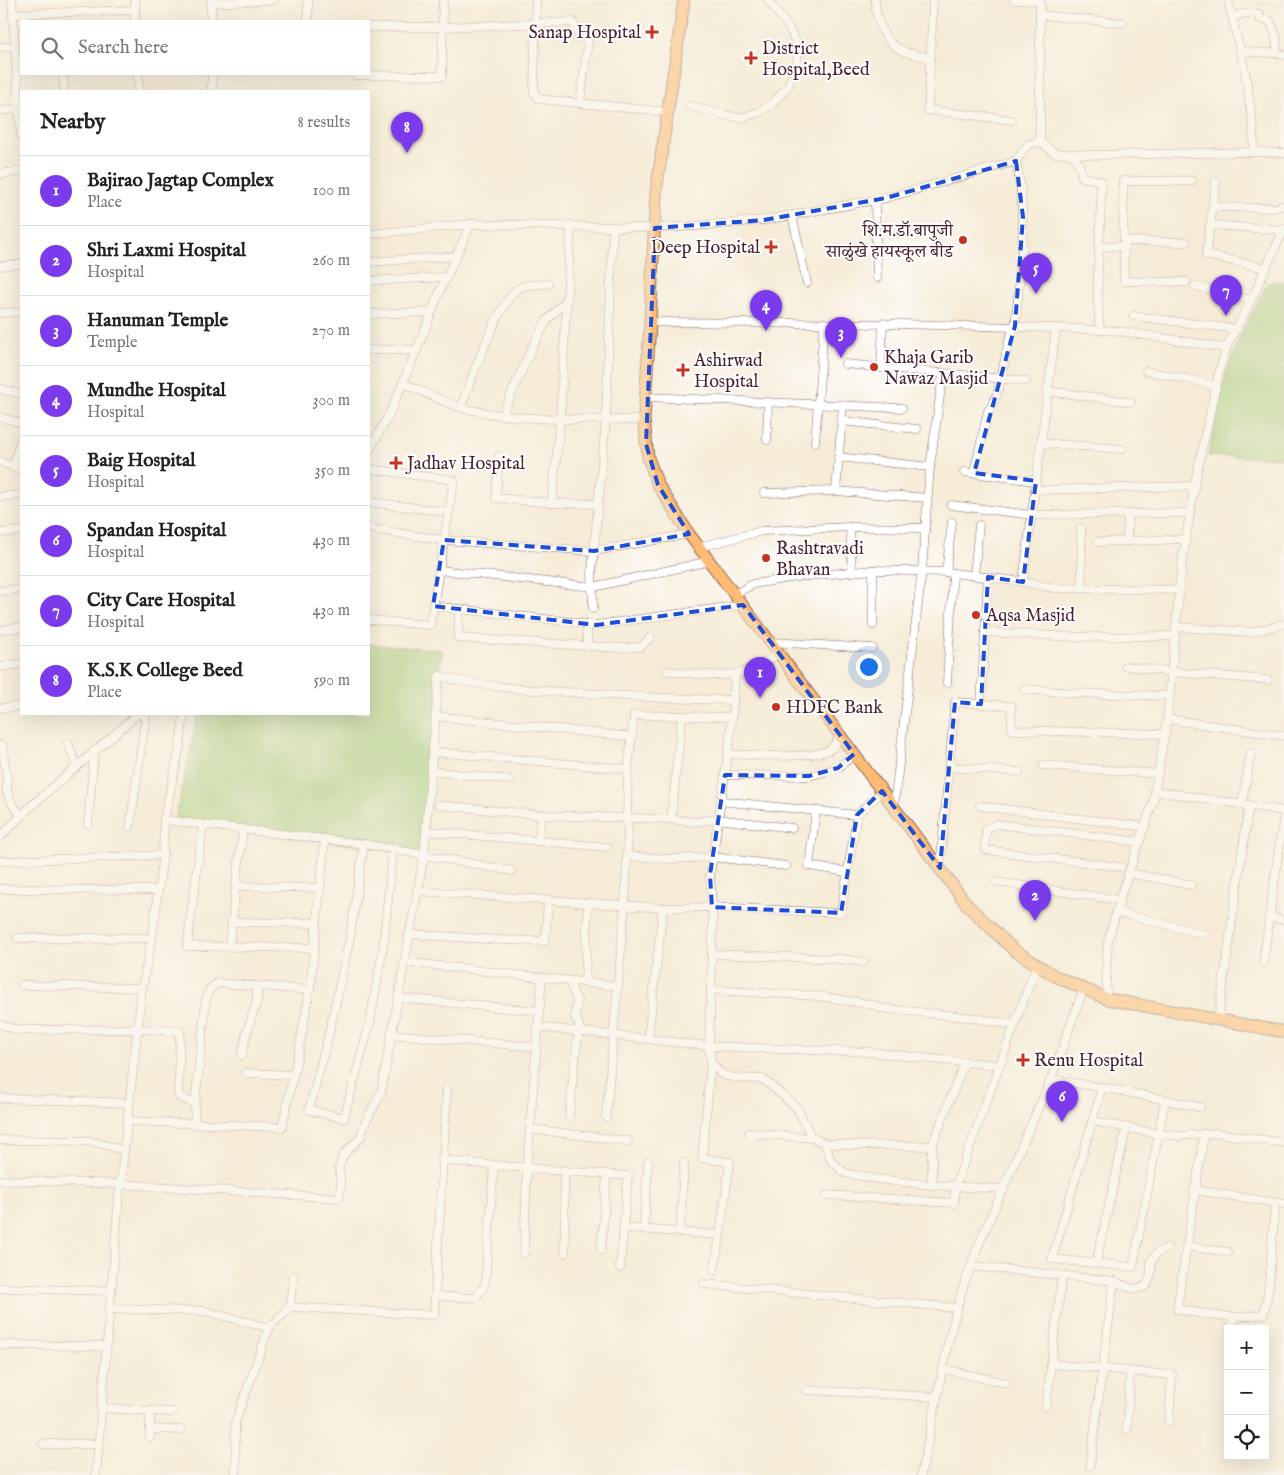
<!DOCTYPE html>
<html lang="en">
<head>
<meta charset="utf-8">
<style>
	body { margin:0; font-family:"IM FELL English","Noto Serif Devanagari",serif; background:#f6f6f6; color:#222 }
	.controls { position:absolute; right:15px; bottom:15px; display:grid; overflow:hidden; border-radius:0px; box-shadow:0 5px 20px #0002 }
	.controls button { width:45px; height:45px; display:grid; place-items:center; padding:0; border:0; border-bottom:1px solid #e0e0e0; background:#fff; color:#222; font:25px sans-serif }
	.you { position:absolute; left:868px; top:666px; width:18px; height:18px; margin:-12px; border:4px solid #fff; border-radius:50%; background:#1a73e8; box-shadow:0 0 0 8px #1a73e833 }
	.badge { display:grid; place-items:center; width:32px; height:32px; border-radius:50%; background:#7c3aed; color:#fff; font-size:16px; font-weight:700 }
	.pin { position:absolute; translate:-50% -41px; filter:drop-shadow(0 1px 2px #0008) }
	.pin::after { content:''; position:absolute; top:26px; width:18px; height:15px; background:inherit; clip-path:polygon(0 0,100% 0,50% 100%) }
	.list { margin:0; padding:0; list-style:none }
	h2 { display:flex; justify-content:space-between; align-items:center; height:65px; margin:0; padding:0 20px; font-size:21px }
	h2 small { font-size:16px; font-weight:400; color:#767676 }
	.list li { display:grid; grid-template-columns:32px 1fr auto; gap:15px; align-items:center; box-sizing:border-box; height:70px; padding:0 20px; border-top:1px solid #e0e0e0 }
	.list b { display:block; font-size:19px; white-space:nowrap }
	.list p { margin:0; font-size:16px; white-space:nowrap; color:#767676 }
	.list em { font-size:16px; font-style:normal; color:#767676 }
	.icon { flex:none; width:28px; height:28px; fill:none; stroke:currentColor; stroke-width:2; stroke-linecap:round; stroke-linejoin:round }
	.map { position:relative; flex:none; width:1284px; height:1475px; overflow:hidden }
	.search { position:absolute; background:#fff; box-shadow:0 5px 20px #0002; left:20px; top:20px; width:350px; height:55px; display:flex; align-items:center; gap:12px; box-sizing:border-box; padding:0 18px; border-radius:0px; color:#767676; font-size:19px }
	.panel { position:absolute; background:#fff; box-shadow:0 5px 20px #0002; left:20px; top:90px; width:350px; height:625px; border-radius:0px }
	.map>svg:first-child { display:block }
	.green { fill:#9dc977; stroke:#747451 }
	.lines { fill:none; stroke-linecap:round; stroke-linejoin:round }
	.minor-casing { stroke:#866768; stroke-width:9 }
	.highway-casing { stroke:#866768; stroke-width:13 }
	.minor { stroke:#fff; stroke-width:8 }
	.highway { stroke:#febb71; stroke-width:11 }
	.marked { fill:none; stroke:#1d4ed8; stroke-width:4; stroke-dasharray:10 6; stroke-linejoin:round }
	.poi-dot { fill:#c8321e; stroke:#fff; stroke-width:2 }
	.labels { text-anchor:middle; stroke-width:4; stroke-linejoin:round; paint-order:stroke }
	.poi-label { font-size:18px; fill:#4a1f2b; stroke:#fff; text-anchor:start }
</style>
</head>
<body>
<div class="map">
<svg width="1284" height="1475" viewBox="0 0 1284 1475">
	<rect width="100%" height="100%" fill="#fff"/>
	<filter id="ink" filterUnits="userSpaceOnUse"><feTurbulence type="fractalNoise" baseFrequency=".02" numOctaves="2"/><feDisplacementMap in="SourceGraphic" scale="10" xChannelSelector="R" yChannelSelector="G"/><feConvolveMatrix kernelMatrix="1 2 1 2 8 2 1 2 1" color-interpolation-filters="sRGB"/></filter>
	<filter id="wash" filterUnits="userSpaceOnUse"><feTurbulence type="fractalNoise" baseFrequency=".0096" numOctaves="4" result="noise"/><feDisplacementMap in="SourceGraphic" scale="20" xChannelSelector="R" yChannelSelector="G"/><feGaussianBlur stdDeviation="1.12" result="paint"/><feColorMatrix in="noise" values="0 0 0 0 0 0 0 0 0 0 0 0 0 0 0 0 0 1.4 0 .05"/><feComposite in="paint" operator="in"/></filter>
	<g filter="url(#wash)">
		<rect width="100%" height="100%" fill="#f6ecd8"/>
		<g class="green">
			<polygon points="1284,281 1284,458 1208,456 1226,374 1240,336 1268,282"/>
			<polygon points="369,644 442,650 439,676 424,855 175,821 198,714 369,714"/>
		</g>
	</g>
	<g filter="url(#ink)">
		<g class="lines">
			<g class="minor-casing">
				<g id="minor">
					<polyline points="12,0 21,136"/>
					<polyline points="135,0 135,21"/>
					<polyline points="211,0 211,21"/>
					<polyline points="536,0 534,92 539,99 668,112"/>
					<path d="M875,0c1,21 9,45 31,52 8,3 17,4 24,6"/>
					<polyline points="933,0 928,110 1012,120"/>
					<polyline points="1014,0 1040,1"/>
					<polyline points="1040,0 1040,142"/>
					<polyline points="1228,0 1245,71 1253,126 1254,152"/>
					<polyline points="211,3 274,0"/>
					<polyline points="13,14 135,10"/>
					<polyline points="1040,15 1123,23"/>
					<path d="M1233,18c9,-6 16,-5 26,-4l1,5 10,2 6,15 1,17 7,2"/>
					<polyline points="308,21 308,0"/>
					<polyline points="369,27 442,27 573,22 578,35 588,41 580,103"/>
					<polyline points="0,47 15,46"/>
					<polyline points="1241,52 1277,53"/>
					<polyline points="63,74 64,91"/>
					<polyline points="138,74 139,91"/>
					<polyline points="212,74 212,91"/>
					<polyline points="355,74 355,75 442,76 443,0"/>
					<polyline points="689,106 725,115 741,118 759,112 772,104 788,86 797,63 798,46 789,28 768,0"/>
					<polyline points="0,111 19,108"/>
					<path d="M1072,154l8,12 2,11 19,4c1,50 -7,100 -1,149"/>
					<polyline points="0,174 21,171"/>
					<polyline points="1216,182 1206,255 1266,268"/>
					<polyline points="875,200 877,278"/>
					<polyline points="1213,207 1275,208 1284,205"/>
					<polyline points="792,215 807,283"/>
					<polyline points="1210,225 1283,230"/>
					<polyline points="369,234 471,224"/>
					<polyline points="1124,241 1186,242"/>
					<polyline points="1099,247 1124,246"/>
					<polyline points="369,262 456,256"/>
					<polyline points="0,266 21,264"/>
					<polyline points="369,281 446,277"/>
					<polyline points="1186,282 1124,281 1123,181 1192,181"/>
					<polyline points="1195,286 1251,300"/>
					<polyline points="0,313 21,312"/>
					<polyline points="369,314 431,312"/>
					<polyline points="1133,316 1237,329"/>
					<polyline points="650,322 899,324 1056,328 1119,331 1226,348"/>
					<polyline points="369,350 417,350"/>
					<polyline points="845,364 1026,381"/>
					<polyline points="881,368 883,323"/>
					<polyline points="1146,371 1187,379 1216,386"/>
					<path d="M403,383c19,8 41,20 60,25 59,15 121,10 181,12"/>
					<polyline points="0,389 21,394"/>
					<polyline points="1047,391 1131,402"/>
					<polyline points="645,397 902,408"/>
					<path d="M461,407c9,-24 39,-111 60,-120 5,-3 21,-2 27,-3"/>
					<polyline points="502,415 532,348 547,320 567,300"/>
					<polyline points="0,417 21,423"/>
					<polyline points="841,421 917,429"/>
					<polyline points="767,440 768,402"/>
					<polyline points="815,442 824,323"/>
					<polyline points="1040,443 1122,449"/>
					<polyline points="369,451 391,411 427,325 436,300 471,224 655,228 696,226 764,220 886,198 1016,161 1028,144 1040,142 1055,153 1096,155 1254,152 1284,153"/>
					<polyline points="499,456 496,498 552,503 560,420 571,225"/>
					<polyline points="838,457 930,467"/>
					<polyline points="0,462 21,469"/>
					<polyline points="13,467 21,438"/>
					<polyline points="369,469 454,480 430,625 369,620"/>
					<polyline points="964,472 1036,481"/>
					<path d="M974,473l14,-62c18,-24 13,-59 27,-85 6,-55 13,-111 1,-165"/>
					<polyline points="1035,490 1194,486"/>
					<polyline points="836,491 843,405"/>
					<polyline points="764,493 836,491 927,498"/>
					<polyline points="0,497 21,495"/>
					<polyline points="369,502 449,512"/>
					<polyline points="552,503 598,504"/>
					<polyline points="951,505 1032,515 1190,513"/>
					<polyline points="850,527 852,572"/>
					<polyline points="369,528 409,535 444,540 594,551 689,534"/>
					<polyline points="1081,528 1082,588"/>
					<polyline points="0,533 21,531"/>
					<polyline points="1127,541 1128,514"/>
					<polyline points="1098,542 1186,539"/>
					<polyline points="699,547 762,531 850,527 925,528"/>
					<polyline points="439,570 593,587 710,561"/>
					<polyline points="946,572 952,522"/>
					<polyline points="974,575 979,525"/>
					<polyline points="1023,582 1056,328"/>
					<polyline points="0,591 21,589"/>
					<polyline points="735,594 753,584 797,577 873,570 946,572 1023,582 1054,588 1180,590"/>
					<polyline points="433,606 596,625 743,605"/>
					<polyline points="459,609 458,638 621,648 641,647 651,637"/>
					<polyline points="593,609 592,571 606,419 613,227"/>
					<polyline points="873,625 873,570"/>
					<polyline points="1176,627 1252,632 1284,624"/>
					<polyline points="0,630 21,627"/>
					<polyline points="985,632 1075,637 1175,636"/>
					<polyline points="771,642 872,648"/>
					<polyline points="587,646 587,624"/>
					<polyline points="1125,666 1172,672 1268,680"/>
					<polyline points="0,667 21,664"/>
					<path d="M668,671c29,3 60,9 88,-3 8,-4 15,-10 23,-15"/>
					<polyline points="735,674 732,717 728,754 710,875 713,921 709,1046 711,1062 721,1074 734,1078 763,1079 797,1108 812,1138 825,1143 851,1145 932,1146"/>
					<polyline points="947,683 953,573"/>
					<polyline points="1024,689 1073,693 1170,696"/>
					<polyline points="981,704 988,577"/>
					<polyline points="0,708 21,706"/>
					<polyline points="435,716 632,737"/>
					<polyline points="1167,719 1284,736"/>
					<polyline points="68,743 77,767"/>
					<polyline points="2,745 7,779 7,792 12,804 22,816"/>
					<polyline points="433,752 628,769"/>
					<path d="M728,754c20,1 89,6 104,-6 3,-3 6,-9 8,-13"/>
					<polyline points="1043,765 1158,774"/>
					<polyline points="949,767 1019,772"/>
					<polyline points="431,771 510,780"/>
					<polyline points="725,775 809,776 838,768 854,754"/>
					<polyline points="1155,791 1284,811"/>
					<polyline points="1242,804 1251,753"/>
					<polyline points="439,805 542,815"/>
					<polyline points="894,806 922,570 930,467 943,374"/>
					<polyline points="980,806 1145,827"/>
					<polyline points="816,811 809,866 847,872"/>
					<polyline points="857,815 882,791"/>
					<polyline points="671,819 682,716"/>
					<path d="M164,820l200,24 60,11 15,-179c47,12 96,14 144,17 50,4 100,6 150,7"/>
					<polyline points="88,824 94,753"/>
					<polyline points="203,825 187,946 314,948"/>
					<polyline points="130,827 146,714"/>
					<polyline points="426,831 607,847"/>
					<polyline points="0,837 30,807 138,714"/>
					<polyline points="538,841 542,815 627,818 628,769 634,715 732,717"/>
					<polyline points="364,844 350,937 330,1029 309,1110 344,1118 370,1023 383,948 393,849"/>
					<polyline points="627,856 672,859 713,857 786,866"/>
					<polyline points="0,861 163,855"/>
					<polyline points="1121,867 986,850 985,845 986,829 997,824 1140,842"/>
					<polyline points="940,868 955,702 1011,706 1012,730 1165,734"/>
					<polyline points="1129,873 1191,885"/>
					<polyline points="997,882 1119,900"/>
					<polyline points="236,886 319,888"/>
					<polyline points="0,889 158,890"/>
					<polyline points="417,891 663,908 712,907 841,913 857,815 720,801"/>
					<polyline points="1116,912 1204,934"/>
					<polyline points="1269,917 1284,920"/>
					<polyline points="232,922 316,923"/>
					<polyline points="409,934 501,940 545,941 548,901"/>
					<polyline points="17,938 152,938"/>
					<polyline points="229,946 243,829"/>
					<polyline points="712,954 841,959 863,962"/>
					<polyline points="404,962 618,986"/>
					<polyline points="1263,963 1284,813"/>
					<polyline points="585,983 588,903"/>
					<polyline points="22,985 142,988"/>
					<polyline points="711,990 818,996 875,1005 880,1008 975,1018 1014,1025"/>
					<polyline points="398,998 539,1011"/>
					<polyline points="1107,999 1106,969 1108,941 1122,892 1153,802 1167,719 1182,563 1190,513 1196,477 1219,372 1226,348 1251,300 1284,229"/>
					<polyline points="1218,1020 1249,805"/>
					<polyline points="0,1024 17,1030 138,1029 180,1031 178,1096 195,1104 194,1124"/>
					<polyline points="538,1027 709,1046 781,1049 870,1052 942,1060 1000,1065"/>
					<polyline points="391,1034 536,1047"/>
					<polyline points="648,1039 663,908"/>
					<polyline points="242,1055 247,1032 257,1001 257,986"/>
					<polyline points="711,1062 702,1158 730,1162 720,1235"/>
					<polyline points="247,1073 293,1075"/>
					<polyline points="1051,1079 1122,1091 1200,1107"/>
					<polyline points="1102,1088 1052,1259 1133,1267 1165,1100"/>
					<polyline points="0,1098 129,1103"/>
					<polyline points="195,1104 206,1000 209,990 217,983 310,990"/>
					<polyline points="569,1116 579,1025 575,1017 577,1001 569,981"/>
					<polyline points="606,1117 625,905 628,834 627,818 671,819 694,822 717,819 792,828"/>
					<polyline points="127,1121 282,1127 299,1050 310,990 325,839"/>
					<polyline points="1092,1121 1159,1134 1180,1136 1217,1133 1284,1143"/>
					<polyline points="530,1129 628,1141"/>
					<polyline points="749,1133 812,1138"/>
					<path d="M1204,1134l-27,175c29,6 57,11 87,5l5,-28 6,-83"/>
					<polyline points="0,1140 90,1141 124,1150"/>
					<polyline points="825,1143 831,1161 845,1173 877,1179 932,1185 1004,1189"/>
					<path d="M442,1160c62,7 124,11 186,16l-8,92"/>
					<polyline points="564,1170 565,1253"/>
					<polyline points="0,1180 120,1184 339,1198 341,1186 339,1168 343,1155 360,1138 366,1121 381,1093 424,855 512,871"/>
					<polyline points="932,1185 932,1146 965,1061"/>
					<polyline points="1194,1190 1284,1204"/>
					<polyline points="827,1195 954,1203 955,1187 1037,964"/>
					<polyline points="624,1228 720,1235 714,1271"/>
					<polyline points="644,1229 648,1162"/>
					<polyline points="680,1232 684,1163"/>
					<polyline points="1186,1246 1228,1252"/>
					<polyline points="601,1250 607,1174"/>
					<polyline points="524,1254 527,1167 542,978"/>
					<polyline points="1096,1263 1126,1129"/>
					<path d="M971,1266l143,15c11,5 21,12 33,4l4,-12v-12l7,-9 9,-4"/>
					<polyline points="704,1284 957,1308"/>
					<polyline points="0,1288 111,1291"/>
					<polyline points="435,1296 476,1298 485,1285 494,1166"/>
					<polyline points="290,1307 434,1315 447,1089"/>
					<polyline points="109,1309 205,1311 269,1328"/>
					<polyline points="1230,1329 1234,1317"/>
					<polyline points="0,1345 106,1346"/>
					<polyline points="1051,1364 1172,1375 1169,1421"/>
					<polyline points="943,1369 1006,1383"/>
					<polyline points="807,1390 937,1397"/>
					<polyline points="1046,1406 1062,1276"/>
					<polyline points="101,1408 172,1412"/>
					<polyline points="150,1411 150,1437"/>
					<polyline points="150,1429 181,1430"/>
					<polyline points="1127,1429 1130,1371"/>
					<polyline points="43,1444 98,1444"/>
					<polyline points="1090,1466 1114,1281"/>
					<polyline points="96,1475 119,1197 142,988 152,938 163,855 164,820 180,746 184,714"/>
					<polyline points="236,1475 235,1423 269,1328 290,1307 293,1276"/>
					<polyline points="921,1475 949,1339 961,1293 978,1246 1051,1079 1084,988"/>
				</g>
			</g>
			<g class="highway-casing">
				<polyline id="highway" points="684,0 656,192 650,322 644,420 648,458 658,485 689,534 968,906 1014,950 1055,976 1107,999 1284,1032"/>
			</g>
			<use href="#minor" class="minor"/>
			<use href="#highway" class="highway"/>
		</g>
	</g>
	<path d="M0 0H1284V1475H0ZM1016,161l7,56 -8,109 -41,147 62,8 -13,101 -35,-5 -7,127 -26,-2 -15,166 -58,-77 -25,24 -16,98 -129,-6 -2,-32 15,-100 84,1 29,-8 16,-14 -111,-149 -147,20 -163,-19 11,-66 150,11 95,-17 -31,-49 -12,-41 9,-216 109,-8 122,-22z" fill="#f6ecd8" fill-opacity=".55" fill-rule="evenodd"/>
	<path class="marked" d="M1016,161l7,56 -8,109 -41,147 62,8 -13,101 -35,-5 -7,127 -26,-2 -15,166 -58,-77 -25,24 -16,98 -129,-6 -2,-32 15,-100 84,1 29,-8 16,-14 -111,-149 -147,20 -163,-19 11,-66 150,11 95,-17 -31,-49 -12,-41 9,-216 109,-8 122,-22z"/>
	<g class="poi-dot">
		<path d="M649.5 24.5h5v5h5v5h-5v5h-5v-5h-5v-5h5z"/>
		<path d="M748.5 50.5h5v5h5v5h-5v5h-5v-5h-5v-5h5z"/>
		<circle cx="963" cy="240" r="5"/>
		<path d="M768.5 239.5h5v5h5v5h-5v5h-5v-5h-5v-5h5z"/>
		<circle cx="874" cy="367" r="5"/>
		<path d="M680.5 362.5h5v5h5v5h-5v5h-5v-5h-5v-5h5z"/>
		<path d="M393.5 455.5h5v5h5v5h-5v5h-5v-5h-5v-5h5z"/>
		<circle cx="766" cy="558" r="5"/>
		<circle cx="976" cy="615" r="5"/>
		<circle cx="776" cy="707" r="5"/>
		<path d="M1020.5 1052.5h5v5h5v5h-5v5h-5v-5h-5v-5h5z"/>
	</g>
	<g class="labels">
		<g class="poi-label">
			<text x="641" y="38" text-anchor="end">Sanap Hospital</text>
			<text x="762" y="54">District<tspan x="762" dy="21">Hospital,Beed</tspan></text>
			<text x="953" y="236" text-anchor="end">शि.म.डॉ.बापुजी<tspan x="953" dy="21">साळुंखे हायस्कूल बीड</tspan></text>
			<text x="760" y="253" text-anchor="end">Deep Hospital</text>
			<text x="884" y="363">Khaja Garib<tspan x="884" dy="21">Nawaz Masjid</tspan></text>
			<text x="694" y="366">Ashirwad<tspan x="694" dy="21">Hospital</tspan></text>
			<text x="407" y="469">Jadhav Hospital</text>
			<text x="776" y="554">Rashtravadi<tspan x="776" dy="21">Bhavan</tspan></text>
			<text x="986" y="621">Aqsa Masjid</text>
			<text x="786" y="713">HDFC Bank</text>
			<text x="1034" y="1066">Renu Hospital</text>
		</g>
	</g>
</svg>
<div class="controls">
<button>+</button>
<button>−</button>
<button><svg class="icon" aria-label="locate" viewBox="0 0 24 24"><circle cx="12" cy="12" r="6"/><path d="M12 2v4M12 18v4M2 12h4M18 12h4"/></svg></button>
</div>
<div class="you"></div>
<div class="pin badge" style="left:760px;top:698px">1</div>
<div class="pin badge" style="left:1035px;top:921px">2</div>
<div class="pin badge" style="left:841px;top:358px">3</div>
<div class="pin badge" style="left:766px;top:331px">4</div>
<div class="pin badge" style="left:1036px;top:294px">5</div>
<div class="pin badge" style="left:1062px;top:1122px">6</div>
<div class="pin badge" style="left:1226px;top:316px">7</div>
<div class="pin badge" style="left:407px;top:153px">8</div>
<div class="search"><svg class="icon" aria-label="search" viewBox="0 0 24 24"><circle cx="10" cy="10" r="6"/><path d="M15 15l6 6"/></svg>Search here</div>
<section class="panel">
<h2>Nearby<small>8 results</small></h2>
<ul class="list">
<li><span class="badge">1</span><div><b>Bajirao Jagtap Complex</b><p>Place</p></div><em>100 m</em></li>
<li><span class="badge">2</span><div><b>Shri Laxmi Hospital</b><p>Hospital</p></div><em>260 m</em></li>
<li><span class="badge">3</span><div><b>Hanuman Temple</b><p>Temple</p></div><em>270 m</em></li>
<li><span class="badge">4</span><div><b>Mundhe Hospital</b><p>Hospital</p></div><em>300 m</em></li>
<li><span class="badge">5</span><div><b>Baig Hospital</b><p>Hospital</p></div><em>350 m</em></li>
<li><span class="badge">6</span><div><b>Spandan Hospital</b><p>Hospital</p></div><em>430 m</em></li>
<li><span class="badge">7</span><div><b>City Care Hospital</b><p>Hospital</p></div><em>430 m</em></li>
<li><span class="badge">8</span><div><b>K.S.K College Beed</b><p>Place</p></div><em>590 m</em></li>
</ul>
</section>
</div>
</body>
</html>
